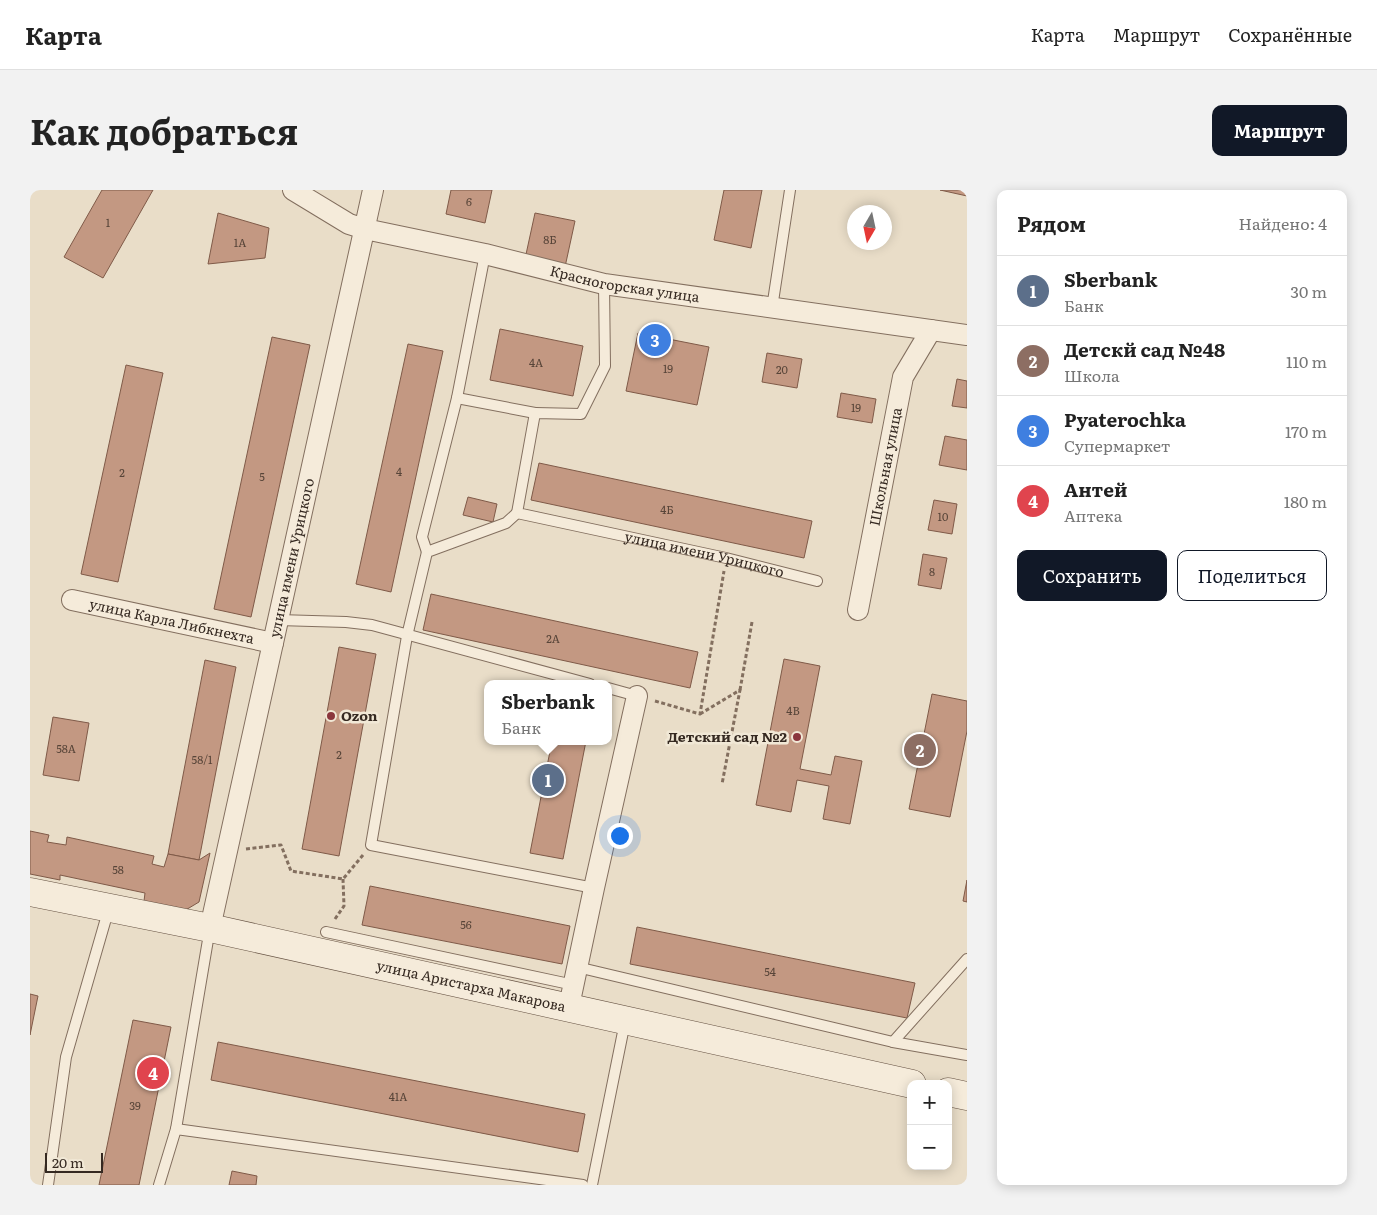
<!DOCTYPE html>
<html lang="ru">
<head>
<meta charset="utf-8">
<style>
	body { margin:0; font-family:Literata,serif; background:#f2f2f2; color:#222 }
	.controls { position:absolute; right:15px; bottom:15px; display:grid; overflow:hidden; border-radius:10px; box-shadow:0 2px 12px #0003 }
	.controls button { width:45px; height:45px; display:grid; place-items:center; padding:0; border:0; border-bottom:1px solid #e0e0e0; background:#fff; color:#222; font:25px sans-serif }
	.compass { position:absolute; left:817px; top:15px; width:45px; height:45px; border-radius:50%; background:#fff; box-shadow:0 2px 12px #0003; rotate:189deg }
	.scale { position:absolute; left:15px; bottom:12px; width:58px; box-sizing:border-box; padding-left:5px; border:2px solid #352921; border-top:0; font-size:14px; line-height:18px; white-space:nowrap; color:#352921; -webkit-text-stroke:4px #f1e8d6; paint-order:stroke }
	.you { position:absolute; left:589px; top:645px; width:18px; height:18px; margin:-12px; border:4px solid #fff; border-radius:50%; background:#1a73e8; box-shadow:0 0 0 8px #1a73e833 }
	.badge { display:grid; place-items:center; width:32px; height:32px; border-radius:50%; background:#111827; color:#fff; font-size:16px; font-weight:700 }
	.pin { position:absolute; translate:-50% -50%; border:2px solid #fff; box-shadow:0 1px 5px #0006 }
	.popup { position:absolute; left:454px; top:490px; width:128px; height:65px; box-sizing:border-box; display:grid; place-content:center; border-radius:10px; background:#fff; filter:drop-shadow(0 1px 4px #0005); font-size:16px; white-space:nowrap; color:#767676 }
	.popup b { font-size:19px; color:#222 }
	.popup::after { content:''; position:absolute; left:50%; top:100%; margin-left:-10px; border:10px solid transparent; border-top-color:#fff }
	.list { margin:0; padding:0; list-style:none }
	h2 { display:flex; justify-content:space-between; align-items:center; height:65px; margin:0; padding:0 20px; font-size:21px }
	h2 small { font-size:16px; font-weight:400; color:#767676 }
	.list li { display:grid; grid-template-columns:32px 1fr auto; gap:15px; align-items:center; box-sizing:border-box; height:70px; padding:0 20px; border-top:1px solid #e0e0e0 }
	.list b { display:block; font-size:19px; white-space:nowrap }
	.list p { margin:0; font-size:16px; white-space:nowrap; color:#767676 }
	.list em { font-size:16px; font-style:normal; color:#767676 }
	.actions { display:flex; gap:10px; padding:15px 20px }
	.actions a { flex:1; padding:11px 0; border:1px solid #111827; border-radius:10px; text-align:center; font-size:18px; color:#111827 }
	.actions .main { background:#111827; color:#fff }
	.map { position:relative; flex:none; width:937px; height:995px; overflow:hidden; border-radius:10px }
	header { display:flex; align-items:center; gap:30px; box-sizing:border-box; height:70px; padding:0 25px; background:#fff; border-bottom:1px solid #e0e0e0 }
	header strong { font-size:24px }
	nav { display:flex; gap:28px; margin-inline-start:auto; font-size:18px }
	.intro { display:flex; align-items:center; justify-content:space-between; box-sizing:border-box; height:120px; padding:0 30px }
	h1 { margin:0; font-size:35px }
	.button { padding:12px 22px; border-radius:10px; background:#111827; color:#fff; font-size:18px; font-weight:700 }
	main { display:flex; gap:30px; padding:0 30px }
	aside { flex:1; background:#fff; border-radius:10px; box-shadow:0 2px 12px #0003 }
	.map>svg:first-child { display:block }
	.building { fill:#c39882; stroke:#7f5a48 }
	.lines { fill:none; stroke-linecap:round; stroke-linejoin:round }
	.lane-casing { stroke:#836f5f; stroke-width:12 }
	.street-casing { stroke:#836f5f; stroke-width:22 }
	.secondary-casing { stroke:#655142; stroke-width:29 }
	.path { stroke:#836f5f; stroke-width:3; stroke-dasharray:4 2.5; stroke-linecap:butt }
	.lane { stroke:#f5ebda; stroke-width:10 }
	.street { stroke:#f5ebda; stroke-width:20 }
	.secondary { stroke:#f5ebda; stroke-width:28 }
	.poi-dot { fill:#8b363d; stroke:#f1e8d6; stroke-width:2 }
	.labels { text-anchor:middle; stroke-width:5; stroke-linejoin:round; paint-order:stroke }
	.number-label { font-size:11px; fill:#584539 }
	.street-label { font-size:14px; fill:#352921; stroke:#f1e8d6 }
	.poi-label { font-size:14px; font-weight:bold; fill:#352921; stroke:#f1e8d6; text-anchor:start }
</style>
</head>
<body>
<header>
<strong>Карта</strong>
<nav><a>Карта</a><a>Маршрут</a><a>Сохранённые</a></nav>
</header>
<div class="intro"><h1>Как добраться</h1><a class="button">Маршрут</a></div>
<main>
<div class="map">
<svg width="937" height="995" viewBox="0 0 937 995">
	<rect width="100%" height="100%" fill="#e9ddc8"/>
	<g class="building">
		<polygon points="72,0 123,0 73,88 34,67"/>
		<polygon points="421,0 462,0 455,33 416,24"/>
		<polygon points="694,0 732,0 721,58 684,50"/>
		<polygon points="910,0 937,0 937,6"/>
		<polygon points="188,23 239,38 235,68 178,74"/>
		<polygon points="505,23 545,31 535,77 495,69"/>
		<polygon points="470,139 553,156 543,206 460,190"/>
		<polygon points="608,143 679,157 667,215 596,201"/>
		<polygon points="242,147 280,155 221,427 184,419"/>
		<polygon points="378,154 413,161 361,402 326,394"/>
		<polygon points="737,163 772,169 767,198 732,192"/>
		<polygon points="96,175 133,183 88,392 51,384"/>
		<polygon points="927,189 937,191 937,218 922,216"/>
		<polygon points="811,203 846,209 842,233 807,227"/>
		<polygon points="915,246 937,250 937,280 909,275"/>
		<polygon points="509,273 782,331 774,368 501,310"/>
		<polygon points="438,307 467,314 463,332 433,325"/>
		<polygon points="904,310 927,314 922,344 898,340"/>
		<polygon points="893,364 917,368 911,399 888,395"/>
		<polygon points="401,404 668,462 660,498 393,440"/>
		<polygon points="309,457 346,464 309,666 272,659"/>
		<polygon points="754,469 790,476 770,579 801,585 805,566 832,571 820,634 793,629 799,596 767,590 761,622 726,615"/>
		<polygon points="175,470 206,477 169,670 138,664"/>
		<polygon points="902,504 937,511 937,541 920,627 879,619"/>
		<polygon points="23,527 59,533 49,591 13,585"/>
		<polygon points="522,551 556,551 533,669 500,663"/>
		<polygon points="0,641 19,645 17,652 36,655 37,647 124,666 122,674 134,677 138,664 169,670 180,663 169,712 154,721 114,711 115,703 30,685 30,690 0,684"/>
		<polygon points="937,690 937,712 933,711"/>
		<polygon points="340,696 540,736 532,774 332,735"/>
		<polygon points="607,737 885,793 877,828 600,774"/>
		<polygon points="0,804 8,806 0,845"/>
		<polygon points="103,830 141,837 109,995 69,995"/>
		<polygon points="188,852 555,924 548,962 181,890"/>
		<polygon points="202,981 227,986 226,995 199,995"/>
	</g>
	<g class="lines">
		<g class="lane-casing">
			<g id="lane">
				<path id="s1" d="M574,94l1,82 -24,48 -46,-1 -18,100 209,45 91,23"/>
				<polyline points="742,118 760,0"/>
				<polyline points="427,208 505,223"/>
				<polyline points="487,323 476,333 397,362 377,446 341,655 564,698"/>
				<polyline points="397,362 392,347 427,208 455,64"/>
				<polyline points="248,430 316,432 342,435 560,494"/>
				<polyline points="578,498 607,506"/>
				<polyline points="296,742 544,795"/>
				<polyline points="547,777 863,852 937,865"/>
				<polyline points="863,852 937,769"/>
				<polyline points="146,939 180,738"/>
				<polyline points="18,995 36,867 79,718"/>
				<polyline points="129,995 146,939 553,995"/>
				<polyline points="562,995 595,832"/>
			</g>
		</g>
		<g class="street-casing">
			<g id="street">
				<path id="s2" d="M263,0l56,34 16,5 120,25 119,30 363,51"/>
				<path id="s3" d="M42,410l201,43"/>
				<path id="s4" d="M828,420l45,-233 28,-47"/>
				<path id="s5" d="M180,738l163,-738"/>
				<polyline points="539,816 564,698 607,506"/>
			</g>
		</g>
		<g class="secondary-casing">
			<g id="secondary">
				<path id="s6" d="M0,702l180,36 702,156"/>
				<polyline points="918,902 937,906"/>
			</g>
		</g>
		<g class="path">
			<polyline points="710,500 722,432"/>
			<polyline points="625,511 670,524 694,381"/>
			<polyline points="670,524 710,500 692,594"/>
			<polyline points="216,659 251,655 261,681 313,689 333,665"/>
			<polyline points="305,729 314,716 313,689"/>
		</g>
		<use href="#lane" class="lane"/>
		<use href="#street" class="street"/>
		<use href="#secondary" class="secondary"/>
	</g>
	<g class="poi-dot">
		<circle cx="301" cy="526" r="5"/>
		<circle cx="767" cy="547" r="5"/>
	</g>
	<g class="labels">
		<g class="number-label">
			<text x="439" y="16">6</text>
			<text x="78" y="37">1</text>
			<text x="520" y="54">8Б</text>
			<text x="210" y="57">1А</text>
			<text x="506" y="177">4А</text>
			<text x="638" y="183">19</text>
			<text x="752" y="184">20</text>
			<text x="826" y="222">19</text>
			<text x="369" y="286">4</text>
			<text x="92" y="287">2</text>
			<text x="232" y="291">5</text>
			<text x="637" y="324">4Б</text>
			<text x="913" y="331">10</text>
			<text x="902" y="386">8</text>
			<text x="523" y="453">2А</text>
			<text x="763" y="525">4В</text>
			<text x="36" y="563">58А</text>
			<text x="309" y="569">2</text>
			<text x="172" y="574">58/1</text>
			<text x="88" y="684">58</text>
			<text x="436" y="739">56</text>
			<text x="740" y="786">54</text>
			<text x="368" y="911">41А</text>
			<text x="105" y="920">39</text>
		</g>
		<g class="street-label">
			<text dy="5" stroke="none"><textPath href="#s2" startOffset="348">Красногорская улица</textPath></text>
			<text dy="5" stroke="none"><textPath href="#s4" startOffset="146">Школьная улица</textPath></text>
			<text dy="5" stroke="none"><textPath href="#s1" startOffset="475">улица имени Урицкого</textPath></text>
			<text dy="5" stroke="none"><textPath href="#s5" startOffset="379">улица имени Урицкого</textPath></text>
			<text dy="5" stroke="none"><textPath href="#s3" startOffset="102">улица Карла Либкнехта</textPath></text>
			<text dy="5" stroke="none"><textPath href="#s6" startOffset="451">улица Аристарха Макарова</textPath></text>
		</g>
		<g class="poi-label">
			<text x="311" y="531">Ozon</text>
			<text x="757" y="552" text-anchor="end">Детский сад №2</text>
		</g>
	</g>
</svg>
<div class="controls">
<button>+</button>
<button>−</button>
</div>
<svg class="compass" viewBox="-18 -18 36 36"><path d="M0-13l5 13h-10z" fill="#e53935"/><path d="M0 13l5-13h-10z" fill="#767676"/></svg>
<div class="scale">20 m</div>
<div class="you"></div>
<div class="pin badge" style="left:518px;top:590px;background:#5c6f8a">1</div>
<div class="popup"><b>Sberbank</b>Банк</div>
<div class="pin badge" style="left:890px;top:560px;background:#8d6e63">2</div>
<div class="pin badge" style="left:625px;top:150px;background:#3f7fe0">3</div>
<div class="pin badge" style="left:123px;top:883px;background:#e0444e">4</div>
</div>
<aside>
<h2>Рядом<small>Найдено: 4</small></h2>
<ul class="list">
<li><span class="badge" style="background:#5c6f8a">1</span><div><b>Sberbank</b><p>Банк</p></div><em>30 m</em></li>
<li><span class="badge" style="background:#8d6e63">2</span><div><b>Детскй сад №48</b><p>Школа</p></div><em>110 m</em></li>
<li><span class="badge" style="background:#3f7fe0">3</span><div><b>Pyaterochka</b><p>Супермаркет</p></div><em>170 m</em></li>
<li><span class="badge" style="background:#e0444e">4</span><div><b>Антей</b><p>Аптека</p></div><em>180 m</em></li>
</ul>
<div class="actions"><a class="main">Сохранить</a><a>Поделиться</a></div>
</aside>
</main>
</body>
</html>
